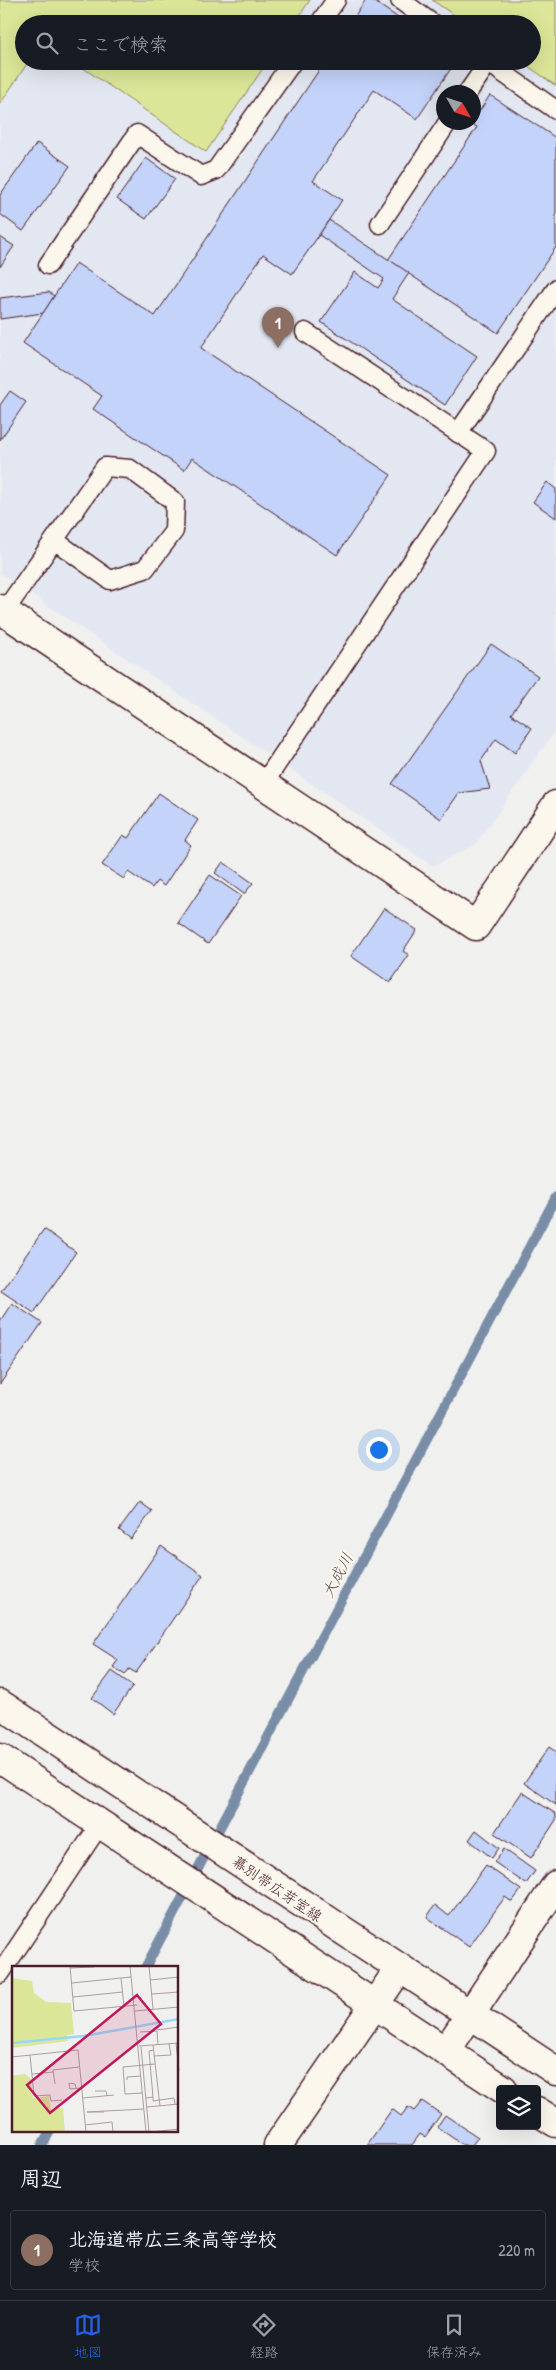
<!DOCTYPE html>
<html lang="ja">
<head>
<meta charset="utf-8">
<style>
	body { margin:0; font-family:"Patrick Hand","Klee One",sans-serif; background:#242831; color:#f1f3f6 }
	.controls { position:absolute; right:15px; bottom:15px; display:grid; overflow:hidden; border-radius:5px; box-shadow:0 5px 20px #0002 }
	.controls button { width:45px; height:45px; display:grid; place-items:center; padding:0; border:0; border-bottom:1px solid #363941; background:#171b24; color:#f1f3f6; font:25px sans-serif }
	.compass { position:absolute; left:436px; top:85px; width:45px; height:45px; border-radius:50%; background:#171b24; box-shadow:0 5px 20px #0002; rotate:129deg }
	.you { position:absolute; left:378px; top:1449px; width:18px; height:18px; margin:-12px; border:4px solid #fff; border-radius:50%; background:#1a73e8; box-shadow:0 0 0 8px #1a73e833 }
	.badge { display:grid; place-items:center; width:32px; height:32px; border-radius:50%; background:#2563eb; color:#fff; font-size:16px; font-weight:700 }
	.pin { position:absolute; translate:-50% -41px; filter:drop-shadow(0 1px 2px #0008) }
	.pin::after { content:''; position:absolute; top:26px; width:18px; height:15px; background:inherit; clip-path:polygon(0 0,100% 0,50% 100%) }
	.list { margin:0; padding:0; list-style:none }
	h2 { display:flex; justify-content:space-between; align-items:center; height:65px; margin:0; padding:0 20px; font-size:21px }
	h2 small { font-size:16px; font-weight:400; color:#9ea1a6 }
	.list li { display:grid; grid-template-columns:32px 1fr auto; gap:15px; align-items:center; box-sizing:border-box; height:80px; margin:0 10px 10px; padding:0 10px; border:1px solid #363941; border-radius:5px }
	.list b { display:block; font-size:19px; white-space:nowrap }
	.list p { margin:0; font-size:16px; white-space:nowrap; color:#9ea1a6 }
	.list em { font-size:16px; font-style:normal; color:#9ea1a6 }
	.icon { flex:none; width:28px; height:28px; fill:none; stroke:currentColor; stroke-width:2; stroke-linecap:round; stroke-linejoin:round }
	.map { position:relative; flex:none; width:556px; height:2145px; overflow:hidden }
	.search { position:absolute; background:#171b24; box-shadow:0 5px 20px #0002; left:15px; right:15px; top:15px; height:55px; display:flex; align-items:center; gap:12px; box-sizing:border-box; padding:0 18px; border-radius:28px; color:#9ea1a6; font-size:19px }
	.sheet { height:155px; background:#171b24 }
	nav { display:flex; justify-content:space-around; align-items:center; box-sizing:border-box; height:70px; border-top:1px solid #363941; background:#171b24; font-size:14px; color:#9ea1a6 }
	nav a { display:grid; justify-items:center; gap:2px }
	nav .on { color:#2563eb }
	.map>svg:first-child { display:block }
	.built { fill:#e2e7f2; fill-rule:evenodd }
	.green { fill:#dbe698; stroke:#928262 }
	.lines { fill:none; stroke-linecap:round; stroke-linejoin:round }
	.stream { stroke:#798da7; stroke-width:10 }
	.building { fill:#c3d3f9; stroke:#4a1f2b }
	.service-casing { stroke:#4a1f2b; stroke-width:21 }
	.minor-casing { stroke:#4a1f2b; stroke-width:31 }
	.primary-casing { stroke:#4a1f2b; stroke-width:31 }
	.service { stroke:#fbf7ec; stroke-width:18 }
	.minor { stroke:#fbf7ec; stroke-width:28 }
	.primary { stroke:#fbf7ec; stroke-width:28 }
	.labels { text-anchor:middle; stroke-width:4; stroke-linejoin:round; paint-order:stroke }
	.street-label { font-size:15px; fill:#4a1f2b; stroke:#fbf7ec }
	.water-label { font-size:16px; font-style:italic; fill:#5e4d5e; stroke:#fbf7ec }
	.inset-river { fill:none; stroke:#98d7f9; stroke-width:2.5 }
	.inset-road { fill:none; stroke:#ae9ca1; stroke-width:1 }
	.view { fill:#c2185b; fill-opacity:0.15; stroke:#c2185b; stroke-width:2.5 }
	.inset-edge { fill:none; stroke:#4a1f2b; stroke-width:2.5 }
</style>
</head>
<body>
<div class="map">
<svg width="556" height="2145" viewBox="0 0 556 2145">
	<rect width="100%" height="100%" fill="#f0f0ef"/>
	<filter id="ink" filterUnits="userSpaceOnUse"><feTurbulence type="fractalNoise" baseFrequency=".02" numOctaves="2"/><feDisplacementMap in="SourceGraphic" scale="10" xChannelSelector="R" yChannelSelector="G"/><feConvolveMatrix kernelMatrix="1 2 1 2 8 2 1 2 1" color-interpolation-filters="sRGB"/></filter>
	<g filter="url(#ink)">
		<path class="built" d="M0,0h556v729l-80,115 -43,22 -433,-293zM24,24h508v37h-508zM444,92h30v30h-30z"/>
		<g class="green">
			<polygon points="0,0 310,0 294,24 24,24 24,61 29,61 0,104"/>
			<polygon points="432,0 556,0 556,86 521,61 532,61 532,24 467,24"/>
			<polygon points="73,61 268,61 206,152"/>
		</g>
		<g class="lines">
			<g class="stream">
				<polyline points="145,1968 556,1197"/>
				<polyline points="42,2145 50,2131"/>
			</g>
		</g>
		<g class="building">
			<polygon points="366,0 372,0 407,24 350,24"/>
			<polygon points="325,61 456,61 417,119 374,90 313,181 342,200 319,235 292,274 263,254 201,348 391,475 337,555 192,458 184,470 93,409 102,396 23,343 76,263 155,316"/>
			<polygon points="490,95 556,138 556,247 498,333 388,260 477,127 471,124"/>
			<polygon points="37,143 70,166 23,231 0,214 0,195"/>
			<polygon points="146,158 175,179 146,219 117,199"/>
			<polygon points="329,220 409,273 392,299 477,356 445,405 321,322 355,272 378,288 384,279 319,235"/>
			<polygon points="0,237 14,246 0,267"/>
			<polygon points="49,292 54,296 43,313 0,319 0,298"/>
			<polygon points="10,391 26,402 0,440 0,405"/>
			<polygon points="547,482 556,489 556,518 533,502"/>
			<polygon points="491,644 538,676 511,714 532,728 515,753 496,739 481,761 490,789 459,793 441,819 392,784"/>
			<polygon points="159,793 198,820 185,840 191,845 164,886 157,881 152,888 128,872 124,879 102,865 123,835 128,838"/>
			<polygon points="223,862 253,883 244,894 215,873"/>
			<polygon points="210,875 241,896 208,944 178,923"/>
			<polygon points="384,908 417,930 403,951 409,955 390,983 351,956"/>
			<polygon points="44,1229 76,1252 34,1313 1,1291"/>
			<polygon points="12,1303 42,1323 0,1384 0,1321"/>
			<polygon points="140,1502 152,1511 131,1539 119,1530"/>
			<polygon points="161,1546 203,1575 136,1673 129,1669 125,1675 113,1667 118,1660 93,1644"/>
			<polygon points="112,1671 133,1686 113,1714 92,1698"/>
			<polygon points="549,1747 556,1752 556,1805 524,1783"/>
			<polygon points="522,1792 556,1814 556,1820 531,1858 494,1833"/>
			<polygon points="476,1830 499,1848 492,1858 469,1840"/>
			<polygon points="504,1849 535,1871 526,1884 494,1862"/>
			<polygon points="486,1865 521,1890 512,1902 505,1897 469,1947 427,1917 435,1905 449,1916"/>
			<polygon points="422,2101 441,2114 425,2137 420,2134 412,2145 367,2145 392,2109 401,2116 408,2107 414,2111"/>
			<polygon points="445,2115 478,2137 472,2145 463,2145 437,2127"/>
		</g>
		<g class="lines">
			<g class="service-casing">
				<g id="service">
					<polyline points="400,0 433,24"/>
					<polyline points="319,24 336,0"/>
					<polyline points="486,61 556,110"/>
					<polyline points="468,92 488,63"/>
					<polyline points="380,224 448,122"/>
					<polyline points="48,265 137,134 201,176 216,170 293,61"/>
					<polyline points="458,433 556,289"/>
					<polyline points="4,612 105,467 130,469 175,502 174,531 145,569 110,580 54,540"/>
					<polyline points="264,783 486,451 305,332"/>
					<polyline points="0,1974 100,1824"/>
				</g>
			</g>
			<g class="minor-casing">
				<g id="minor">
					<polyline points="0,609 476,926 556,805"/>
					<polyline points="446,2051 556,1885"/>
					<polyline points="278,2145 399,1969"/>
				</g>
			</g>
			<g class="primary-casing">
				<g id="primary">
					<polyline points="0,1704 556,2071"/>
					<polyline points="0,1758 503,2089"/>
					<polyline points="537,2111 556,2123"/>
				</g>
			</g>
			<use href="#service" class="service"/>
			<use href="#minor" class="minor"/>
			<use href="#primary" class="primary"/>
		</g>
	</g>
	<g class="labels">
		<g class="street-label">
			<text transform="translate(277 1889) rotate(34)" y="5">幕別帯広芽室線</text>
		</g>
		<g class="water-label">
			<text transform="translate(337 1575) rotate(-62)" y="6">大成川</text>
		</g>
	</g>
	<g transform="translate(12 1966)">
		<rect width="166" height="166" fill="#f0f0ef"/>
		<path d="M0,12l20,3 2,12 12,9 25,1 3,31 -7,1 1,6 -56,7zM13,108l6,5 2,19 16,-2 2,13 12,-1 2,24h-53v-56z" fill="#dbe698"/>
		<path class="inset-river" d="M0,77l72,-7 95,-17"/>
		<path class="inset-road" d="M58,0l4,45 63,-6M118,0l16,166M137,0l4,43M58,2l24,-1M109,12l3,28M138,14l29,-3M60,17l59,-6M140,28l27,-2M61,31l50,-5M123,45l44,-4M145,64l22,-3M128,66l17,-1 1,14M164,77l3,28M141,79l7,61M127,80l40,-3M129,81l8,85M18,89l4,41 16,-1 1,6 11,-1M142,90l17,-1 -2,-11M0,91l66,-7 8,82M20,108l21,-2M115,114v-3l14,-1M43,118l-2,-14 26,-3M64,122l-1,-4 -6,-1 1,6 11,-1M83,125h11l1,5M130,127l-17,1 -2,-27 32,-3M141,131l-4,-46 5,-1M71,132l31,-3M134,132l7,-1v4l21,-3 1,6M135,141l32,-3M75,146l57,-3M75,146h17M73,159l27,-3 1,10M138,166l29,-3"/>
		<path class="view" d="M125,29l24,29 -111,89 -23,-28z"/>
		<rect width="166" height="166" class="inset-edge"/>
	</g>
</svg>
<div class="controls">
<button><svg class="icon" aria-label="layers" viewBox="0 0 24 24"><path d="M12 4l9 5-9 5-9-5zM3 14l9 5 9-5"/></svg></button>
</div>
<svg class="compass" viewBox="-18 -18 36 36"><path d="M0-13l5 13h-10z" fill="#e53935"/><path d="M0 13l5-13h-10z" fill="#9ea1a6"/></svg>
<div class="you"></div>
<div class="pin badge" style="left:278px;top:348px;background:#8d6e63">1</div>
<div class="search"><svg class="icon" aria-label="search" viewBox="0 0 24 24"><circle cx="10" cy="10" r="6"/><path d="M15 15l6 6"/></svg>ここで検索</div>
</div>
<section class="sheet">
<h2>周辺<small></small></h2>
<ul class="list">
<li><span class="badge" style="background:#8d6e63">1</span><div><b>北海道帯広三条高等学校</b><p>学校</p></div><em>220 m</em></li>
</ul>
</section>
<nav>
<a class="on"><svg class="icon" aria-label="map" viewBox="0 0 24 24"><path d="M3 6l6-2 6 2 6-2v14l-6 2-6-2-6 2zM9 4v14M15 6v14"/></svg>地図</a>
<a><svg class="icon" aria-label="directions" viewBox="0 0 24 24"><path d="M12 3l9 9-9 9-9-9zM9 14v-3h6M13 9l2 2-2 2"/></svg>経路</a>
<a><svg class="icon" aria-label="saved" viewBox="0 0 24 24"><path d="M7 4h10v16l-5-4-5 4z"/></svg>保存済み</a>
</nav>
</body>
</html>
